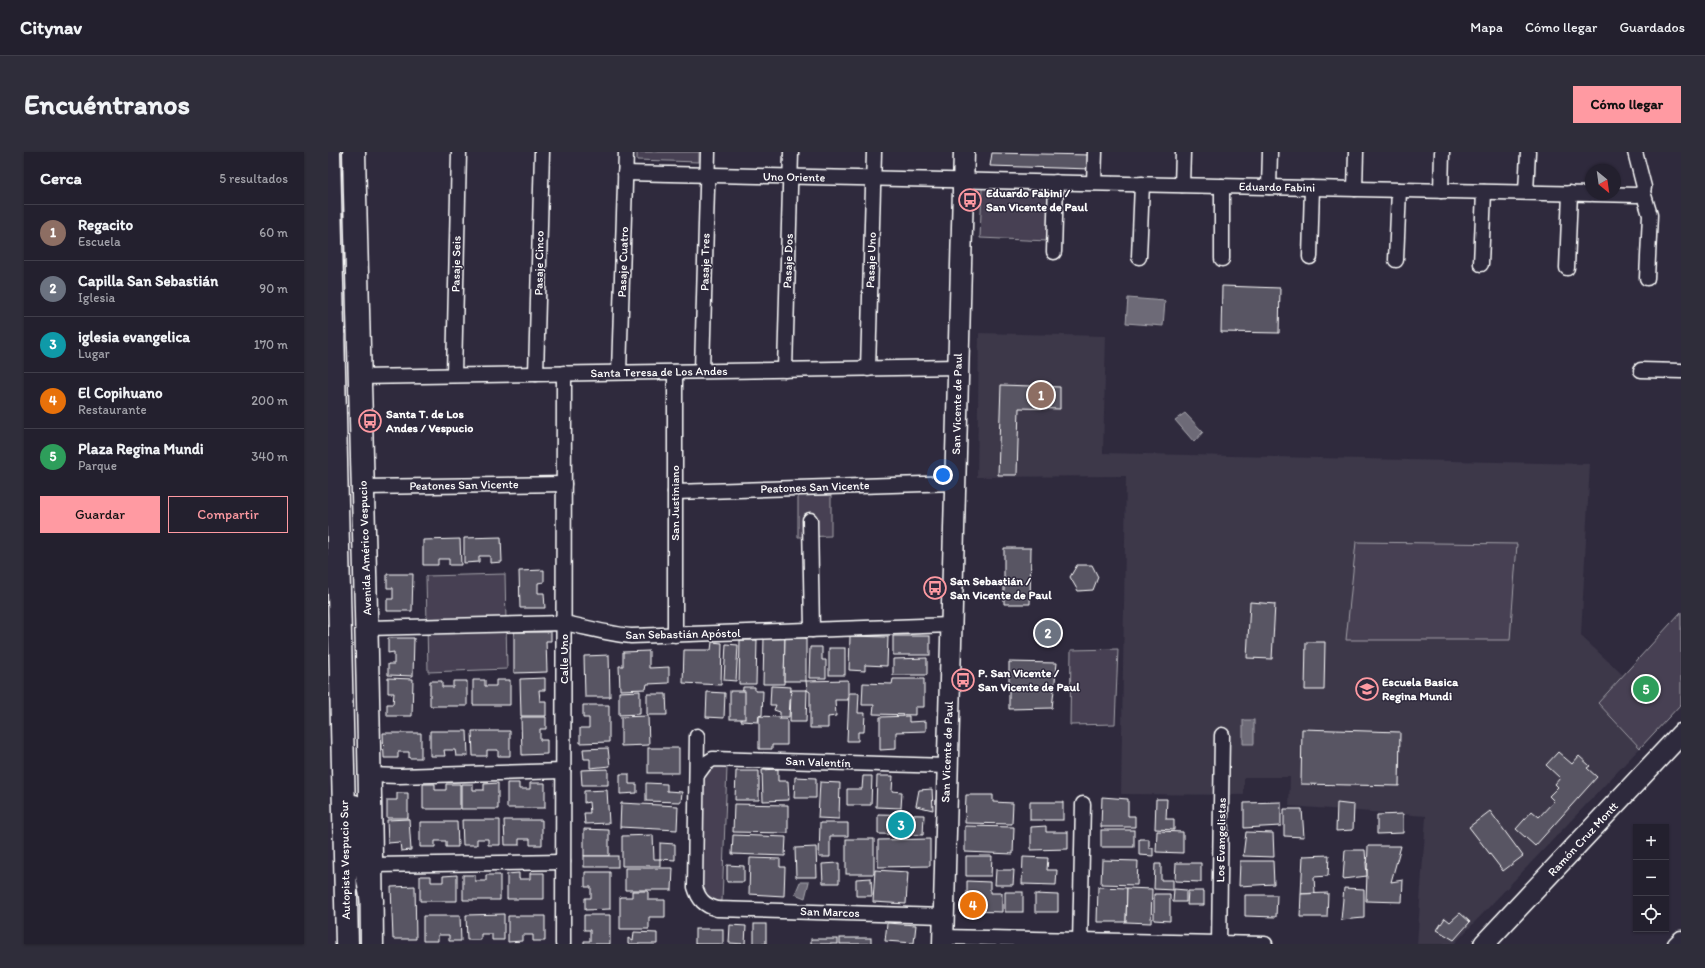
<!DOCTYPE html>
<html lang="es">
<head>
<meta charset="utf-8">
<style>
	body { margin:0; font-family:Itim,sans-serif; background:#2f2d3a; color:#f1f3f6 }
	.controls { position:absolute; right:12px; bottom:12px; display:grid; overflow:hidden; border-radius:0px; box-shadow:0 1px 3px #0004 }
	.controls button { width:36px; height:36px; display:grid; place-items:center; padding:0; border:0; border-bottom:1px solid #403e4a; background:#23202e; color:#f1f3f6; font:20px sans-serif }
	.compass { position:absolute; left:1257px; top:12px; width:36px; height:36px; border-radius:50%; background:#23202e; box-shadow:0 1px 3px #0004; rotate:151deg }
	.you { position:absolute; left:615px; top:323px; width:14px; height:14px; margin:-10px; border:3px solid #fff; border-radius:50%; background:#1a73e8; box-shadow:0 0 0 6px #1a73e833 }
	.badge { display:grid; place-items:center; width:26px; height:26px; border-radius:50%; background:#ff9aa2; color:#fff; font-size:13px; font-weight:700 }
	.pin { position:absolute; translate:-50% -50%; border:2px solid #fff; box-shadow:0 1px 4px #0006 }
	.list { margin:0; padding:0; list-style:none }
	h2 { display:flex; justify-content:space-between; align-items:center; height:52px; margin:0; padding:0 16px; font-size:17px }
	h2 small { font-size:13px; font-weight:400; color:#a3a3aa }
	.list li { display:grid; grid-template-columns:26px 1fr auto; gap:12px; align-items:center; box-sizing:border-box; height:56px; padding:0 16px; border-top:1px solid #403e4a }
	.list b { display:block; font-size:15px; white-space:nowrap }
	.list p { margin:0; font-size:13px; white-space:nowrap; color:#a3a3aa }
	.list em { font-size:13px; font-style:normal; color:#a3a3aa }
	.actions { display:flex; gap:8px; padding:12px 16px }
	.actions a { flex:1; padding:9px 0; border:1px solid #ff9aa2; border-radius:0px; text-align:center; font-size:14px; color:#ff9aa2 }
	.actions .main { background:#ff9aa2; color:#111 }
	.icon { flex:none; width:22px; height:22px; fill:none; stroke:currentColor; stroke-width:2; stroke-linecap:round; stroke-linejoin:round }
	.map { position:relative; flex:none; width:1353px; height:792px; overflow:hidden; border-radius:0px }
	header { display:flex; align-items:center; gap:24px; box-sizing:border-box; height:56px; padding:0 20px; background:#23202e; border-bottom:1px solid #403e4a }
	header strong { font-size:19px }
	nav { display:flex; gap:22px; margin-inline-start:auto; font-size:14px }
	.intro { display:flex; align-items:center; justify-content:space-between; box-sizing:border-box; height:96px; padding:0 24px }
	h1 { margin:0; font-size:28px }
	.button { padding:10px 18px; border-radius:0px; background:#ff9aa2; color:#111; font-size:14px; font-weight:700 }
	main { display:flex; gap:24px; padding:0 24px }
	aside { flex:1; background:#23202e; border-radius:0px; box-shadow:0 1px 3px #0004 }
	.map>svg:first-child { display:block }
	.built { fill:#3c3749 }
	.green { fill:#464152; stroke:#a2a0a8 }
	.water { fill:#6d6a77; stroke:#a7a6ad }
	.building { fill:#595564; stroke:#fff }
	.lines { fill:none; stroke-linecap:round; stroke-linejoin:round }
	.street-casing { stroke:#fff; stroke-width:17 }
	.secondary-casing { stroke:#fff; stroke-width:23 }
	.primary-casing { stroke:#fff; stroke-width:25 }
	.highway-casing { stroke:#fff; stroke-width:25 }
	.street { stroke:#2f2a3d; stroke-width:14 }
	.secondary { stroke:#2f2a3d; stroke-width:20 }
	.primary { stroke:#2f2a3d; stroke-width:22 }
	.highway { stroke:#2f2a3d; stroke-width:22 }
	.labels { text-anchor:middle; stroke-width:3; stroke-linejoin:round; paint-order:stroke }
	.street-label { font-size:12px; fill:#fff; stroke:#2f2a3d }
	.poi-label { font-size:12px; font-weight:bold; fill:#fff; stroke:#2f2a3d; text-anchor:start }
</style>
</head>
<body>
<header>
<strong>Citynav</strong>
<nav><a>Mapa</a><a>Cómo llegar</a><a>Guardados</a></nav>
</header>
<div class="intro"><h1>Encuéntranos</h1><a class="button">Cómo llegar</a></div>
<main>
<aside>
<h2>Cerca<small>5 resultados</small></h2>
<ul class="list">
<li><span class="badge" style="background:#8d6e63">1</span><div><b>Regacito</b><p>Escuela</p></div><em>60 m</em></li>
<li><span class="badge" style="background:#6b7280">2</span><div><b>Capilla San Sebastián</b><p>Iglesia</p></div><em>90 m</em></li>
<li><span class="badge" style="background:#0f9aa8">3</span><div><b>iglesia evangelica</b><p>Lugar</p></div><em>170 m</em></li>
<li><span class="badge" style="background:#e8710a">4</span><div><b>El Copihuano</b><p>Restaurante</p></div><em>200 m</em></li>
<li><span class="badge" style="background:#2e9e5b">5</span><div><b>Plaza Regina Mundi</b><p>Parque</p></div><em>340 m</em></li>
</ul>
<div class="actions"><a class="main">Guardar</a><a>Compartir</a></div>
</aside>
<div class="map">
<svg width="1353" height="792" viewBox="0 0 1353 792">
	<rect width="100%" height="100%" fill="#2f2a3d"/>
	<filter id="ink" filterUnits="userSpaceOnUse"><feTurbulence type="fractalNoise" baseFrequency=".025" numOctaves="2"/><feDisplacementMap in="SourceGraphic" scale="8" xChannelSelector="R" yChannelSelector="G"/><feConvolveMatrix kernelMatrix="1 2 1 2 8 2 1 2 1" color-interpolation-filters="sRGB"/></filter>
	<g filter="url(#ink)">
		<polygon class="built" points="651,181 778,184 775,301 1262,312 1253,484 1295,523 1270,551 1312,596 1126,792 1089,792 1098,664 961,654 962,625 916,625 916,643 793,642 798,324 649,325"/>
		<g class="green">
			<polygon points="309,0 371,0 371,10 309,8"/>
			<polygon points="654,36 722,38 720,89 652,86"/>
			<polygon points="503,343 503,384 470,385 470,344"/>
			<polygon points="1028,390 1189,392 1182,488 1018,488"/>
			<polygon points="177,422 179,517 100,520 98,424"/>
			<polygon points="1353,460 1353,552 1312,596 1270,551"/>
			<polygon points="790,497 787,572 742,573 743,498"/>
			<polygon points="387,614 399,615 394,749 382,748 372,743 374,621 382,615"/>
		</g>
		<g class="water">
			<polygon points="800,146 837,149 835,174 798,171"/>
			<polygon points="857,261 875,280 866,290 847,268"/>
			<rect x="915" y="568" width="11" height="24"/>
			<polygon points="472,730 481,730 477,746 467,742"/>
		</g>
		<g class="building">
			<polygon points="664,1 763,3 763,17 662,14"/>
			<polygon points="894,134 952,136 951,181 893,180"/>
			<polygon points="673,233 732,235 732,257 691,256 689,323 670,323"/>
			<polygon points="173,385 174,410 162,411 162,404 151,404 151,410 136,411 136,386"/>
			<polygon points="132,387 133,413 121,413 121,407 110,407 110,413 95,413 95,388"/>
			<polygon points="676,396 703,396 702,452 676,452"/>
			<polygon points="749,413 764,413 770,425 765,438 750,439 742,425"/>
			<polygon points="216,418 216,430 210,431 210,441 216,441 217,456 192,456 191,419"/>
			<polygon points="59,422 85,422 84,459 59,459 59,447 65,447 65,436 59,436"/>
			<polygon points="922,450 947,452 944,507 919,506"/>
			<polygon points="186,480 223,480 223,489 218,489 219,520 186,521"/>
			<polygon points="522,484 560,485 559,514 537,513 537,519 521,518"/>
			<rect x="565" y="484" width="37" height="19"/>
			<polygon points="436,485 457,486 456,532 435,532"/>
			<polygon points="60,486 86,486 85,524 60,523 60,512 66,512 66,500 60,501"/>
			<polygon points="457,486 478,486 478,529 456,529"/>
			<polygon points="412,488 429,488 428,532 411,532"/>
			<polygon points="384,490 394,491 393,533 355,531 356,498 383,498"/>
			<polygon points="978,490 997,490 996,538 977,538"/>
			<polygon points="398,492 410,493 408,529 396,528"/>
			<polygon points="482,495 494,495 494,508 498,508 498,526 481,526"/>
			<rect x="501" y="496" width="16" height="27"/>
			<polygon points="321,499 321,516 341,515 341,531 319,532 318,537 292,538 291,514 295,514 295,500"/>
			<polygon points="281,503 282,545 257,545 256,504"/>
			<polygon points="599,506 599,523 565,523 565,507"/>
			<polygon points="681,510 729,511 724,556 681,557"/>
			<polygon points="60,526 85,527 84,564 59,564 59,552 65,552 66,541 60,541"/>
			<polygon points="217,526 217,538 211,538 212,549 218,549 218,564 193,564 192,527"/>
			<polygon points="565,527 596,527 596,555 587,555 587,563 545,562 546,553 534,553 535,531 564,532"/>
			<polygon points="145,528 157,528 157,534 168,534 168,528 182,528 182,553 145,553"/>
			<polygon points="520,528 520,548 507,548 508,564 500,565 500,576 482,576 482,540 479,538 478,529"/>
			<polygon points="102,529 114,529 114,535 125,535 125,529 139,529 139,554 102,554"/>
			<polygon points="443,534 463,535 461,565 452,565 452,560 446,558 448,553 442,553"/>
			<polygon points="415,535 427,535 427,539 435,539 434,563 431,564 430,570 413,569"/>
			<polygon points="463,538 479,538 478,570 462,570"/>
			<polygon points="312,539 312,562 291,563 291,540"/>
			<rect x="402" y="539" width="15" height="28"/>
			<polygon points="379,540 397,541 396,566 378,565"/>
			<polygon points="521,541 531,541 530,561 537,561 536,580 530,580 530,589 519,589"/>
			<polygon points="319,542 338,542 339,563 319,563"/>
			<polygon points="255,553 281,553 281,590 252,591 252,576 261,576 261,566 255,566"/>
			<polygon points="320,564 321,593 293,594 293,565"/>
			<polygon points="431,564 452,565 451,567 459,567 459,593 444,593 444,597 431,597"/>
			<polygon points="581,564 581,570 598,569 598,579 568,580 568,597 552,598 552,565"/>
			<polygon points="193,565 218,565 218,577 212,577 212,588 219,588 219,602 194,603"/>
			<polygon points="974,577 1072,580 1071,634 973,632"/>
			<polygon points="102,579 139,579 140,604 128,604 127,598 116,598 117,604 102,604"/>
			<polygon points="144,579 182,579 182,604 170,604 170,598 159,598 159,604 145,604"/>
			<polygon points="55,581 93,581 93,606 81,606 81,600 70,600 70,606 56,606"/>
			<polygon points="280,596 282,614 262,616 262,607 256,607 255,597"/>
			<rect x="320" y="596" width="31" height="25"/>
			<polygon points="1230,600 1244,612 1251,604 1262,614 1259,616 1269,625 1207,694 1188,677 1204,659 1211,665 1226,649 1221,644 1230,635 1227,632 1232,626 1218,613"/>
			<polygon points="280,617 280,633 254,633 253,618"/>
			<polygon points="450,617 450,629 460,629 461,648 435,649 434,618"/>
			<polygon points="408,619 431,619 431,648 407,648"/>
			<polygon points="292,622 301,622 301,632 309,632 309,641 292,642"/>
			<polygon points="535,624 544,624 543,653 519,653 519,637 534,637"/>
			<polygon points="549,624 565,624 564,639 574,640 573,656 548,655"/>
			<polygon points="467,625 488,626 488,646 466,646"/>
			<polygon points="492,630 512,631 511,667 490,666"/>
			<polygon points="170,631 170,657 133,657 133,632 145,632 145,638 156,638 156,632"/>
			<polygon points="179,631 191,631 191,637 202,637 202,631 217,631 217,656 179,656"/>
			<polygon points="318,631 339,632 339,639 354,640 353,650 318,649"/>
			<polygon points="95,632 107,632 107,638 118,638 118,632 132,632 132,657 95,657"/>
			<polygon points="604,637 605,658 588,654 591,638"/>
			<polygon points="279,638 281,671 257,672 256,661 262,661 261,650 256,651 256,639"/>
			<polygon points="69,641 80,641 80,666 59,666 59,648 69,648"/>
			<polygon points="638,643 665,643 665,650 685,651 684,672 637,671"/>
			<polygon points="774,645 800,647 800,664 807,664 807,675 773,675"/>
			<polygon points="828,647 839,647 838,667 846,667 846,678 827,677"/>
			<rect x="702" y="650" width="33" height="18"/>
			<polygon points="953,650 953,674 916,676 916,651"/>
			<polygon points="293,651 350,654 349,678 292,675"/>
			<polygon points="1009,651 1026,653 1025,678 1008,679"/>
			<polygon points="406,652 460,653 460,681 405,680"/>
			<polygon points="956,657 974,657 976,685 956,684"/>
			<polygon points="1162,659 1195,704 1175,719 1141,675"/>
			<polygon points="550,662 596,663 595,683 550,682"/>
			<polygon points="1075,662 1075,681 1049,682 1049,663"/>
			<polygon points="81,667 83,698 73,699 72,690 60,691 59,668"/>
			<polygon points="134,668 172,668 172,693 160,693 160,687 149,687 149,693 135,693"/>
			<polygon points="176,668 214,668 214,693 202,693 202,687 191,687 191,693 177,693"/>
			<polygon points="92,670 129,670 130,695 118,695 118,689 107,689 107,695 92,695"/>
			<polygon points="492,671 520,671 520,684 502,684 502,705 491,705"/>
			<polygon points="637,674 686,675 685,702 637,700"/>
			<polygon points="718,674 718,680 740,680 740,697 703,698 703,675"/>
			<polygon points="256,677 281,678 281,704 256,704"/>
			<rect x="773" y="678" width="33" height="17"/>
			<polygon points="829,679 855,680 855,701 828,700"/>
			<polygon points="918,680 945,681 946,705 915,704"/>
			<polygon points="325,683 326,707 332,707 332,714 294,714 294,684"/>
			<polygon points="405,683 458,685 457,704 404,702"/>
			<rect x="518" y="687" width="28" height="35"/>
			<polygon points="602,687 602,714 550,715 550,688"/>
			<polygon points="811,687 821,687 821,696 825,696 825,704 811,703"/>
			<polygon points="332,691 347,692 347,708 332,707"/>
			<polygon points="1040,694 1073,694 1063,730 1075,728 1074,750 1038,749"/>
			<polygon points="488,695 489,725 468,725 467,696"/>
			<polygon points="1017,698 1037,698 1039,724 1015,727"/>
			<polygon points="1001,703 1000,724 986,725 987,741 973,742 975,704"/>
			<rect x="256" y="704" width="34" height="11"/>
			<polygon points="638,704 664,704 663,724 638,724"/>
			<polygon points="695,705 720,706 719,718 729,718 728,733 694,732"/>
			<polygon points="422,706 452,707 452,715 457,715 456,744 421,742"/>
			<polygon points="774,708 810,709 809,733 773,732"/>
			<polygon points="912,709 945,709 946,732 911,734"/>
			<polygon points="511,711 511,731 495,731 494,712"/>
			<polygon points="848,711 873,711 873,730 847,729"/>
			<polygon points="827,712 833,712 833,728 845,728 845,738 826,737"/>
			<polygon points="399,713 416,714 416,730 399,730"/>
			<polygon points="297,716 345,716 344,738 297,738"/>
			<polygon points="547,718 580,720 578,752 545,750"/>
			<polygon points="668,718 686,718 685,733 667,733"/>
			<polygon points="257,720 282,720 282,757 257,758 257,746 263,746 263,735 257,735"/>
			<polygon points="191,721 191,727 202,727 202,721 216,721 216,747 179,747 179,722"/>
			<polygon points="129,723 129,749 92,749 92,724 103,724 103,730 115,730 115,724"/>
			<polygon points="135,723 147,723 147,729 158,729 158,723 172,723 172,748 135,748"/>
			<polygon points="543,726 544,744 528,744 528,727"/>
			<polygon points="639,729 662,730 662,741 674,741 674,760 639,759"/>
			<polygon points="87,734 88,787 65,787 63,735"/>
			<polygon points="770,735 799,736 798,770 769,770"/>
			<polygon points="799,736 824,737 823,771 798,770"/>
			<polygon points="1016,736 1036,737 1036,766 1013,768"/>
			<polygon points="846,737 858,738 858,750 845,750"/>
			<polygon points="304,739 320,739 320,748 337,748 337,765 321,765 321,777 292,777 292,745 304,745"/>
			<polygon points="860,739 876,739 876,753 859,753"/>
			<rect x="677" y="740" width="18" height="20"/>
			<polygon points="1000,741 999,765 972,765 973,742"/>
			<polygon points="707,742 730,743 730,760 707,760"/>
			<polygon points="826,742 842,742 842,769 826,768"/>
			<polygon points="917,743 949,743 948,765 917,764"/>
			<polygon points="1132,761 1142,770 1126,788 1109,778 1117,766 1122,770"/>
			<polygon points="176,762 176,788 164,788 164,782 153,782 153,788 139,788 138,763"/>
			<polygon points="256,763 282,763 282,792 256,792 256,789 262,789 262,778 256,778"/>
			<polygon points="95,764 132,764 133,789 121,789 121,783 110,783 110,789 95,789"/>
			<polygon points="180,764 217,764 217,789 205,789 205,783 194,783 194,789 180,790"/>
			<polygon points="559,771 588,773 586,791 557,789"/>
			<rect x="426" y="772" width="12" height="20"/>
			<polygon points="402,773 418,774 417,792 401,791"/>
			<rect x="367" y="777" width="28" height="15"/>
			<polygon points="306,780 329,781 329,792 300,792 300,786 305,789"/>
			<rect x="512" y="786" width="31" height="6"/>
			<rect x="483" y="787" width="27" height="5"/>
		</g>
		<g class="lines">
			<g class="street-casing">
				<g id="street">
					<polyline points="1307,0 1316,35 1315,40 1322,63 1319,126"/>
					<polyline points="297,21 1263,42"/>
					<polyline points="766,31 767,0"/>
					<polyline points="854,33 855,0"/>
					<polyline points="941,35 942,0"/>
					<polyline points="1027,37 1028,0"/>
					<polyline points="1113,39 1114,0"/>
					<polyline points="1198,40 1200,0"/>
					<polyline points="1266,42 1309,43 1315,40"/>
					<polyline points="726,100 728,30"/>
					<polyline points="811,105 814,32"/>
					<polyline points="982,105 984,36"/>
					<polyline points="894,107 894,34"/>
					<polyline points="1068,108 1071,38"/>
					<polyline points="1153,112 1156,40"/>
					<polyline points="1239,116 1242,41"/>
					<polyline points="540,217 546,0"/>
					<polyline points="457,218 463,0"/>
					<polyline points="1313,218 1353,219"/>
					<polyline points="374,219 380,0"/>
					<polyline points="291,220 298,0"/>
					<polyline points="208,222 214,0"/>
					<polyline points="126,223 131,0"/>
					<polyline points="31,225 630,215"/>
					<polyline points="36,335 236,332"/>
					<polyline points="347,340 627,331"/>
					<polyline points="482,368 484,478"/>
					<path d="M40,476l196,-5c22,4 44,11 67,13l320,-11"/>
					<polyline points="347,483 347,220"/>
					<path d="M369,584l-2,151c4,13 9,18 22,22l226,7"/>
					<polyline points="42,623 71,624 235,619"/>
					<polyline points="369,623 377,612 385,607 619,614"/>
					<polyline points="45,713 235,710"/>
					<polyline points="615,785 937,792"/>
					<polyline points="235,792 236,221"/>
					<polyline points="752,792 755,652"/>
					<polyline points="891,792 894,583"/>
					<polyline points="1347,792 1353,786"/>
				</g>
			</g>
			<g class="secondary-casing">
				<g id="secondary">
					<polyline points="615,792 636,0"/>
					<polyline points="1156,792 1353,582"/>
				</g>
			</g>
			<g class="primary-casing">
				<path id="primary" d="M26,0c6,264 16,528 18,792"/>
			</g>
			<g class="highway-casing">
				<g id="highway">
					<polyline points="1,0 19,792"/>
					<polyline points="26,654 44,749"/>
				</g>
			</g>
			<use href="#street" class="street"/>
			<use href="#secondary" class="secondary"/>
			<use href="#primary" class="primary"/>
			<use href="#highway" class="highway"/>
		</g>
	</g>
	<defs>
		<g id="bus-ring" transform="scale(1.15)"><circle r="9.5" fill="#2f2a3d" stroke="#ff9aa2" stroke-width="1.5"/><path d="M-5-6H5V4H4V6H2V4H-2V6H-4V4H-5ZM-3.5-4V0h7V-4ZM-3.5 1.2v1.5H-2V1.2ZM2 1.2v1.5H3.5V1.2Z" fill="#ff9aa2"/></g>
		<g id="school-ring" transform="scale(1.15)"><circle r="9.5" fill="#2f2a3d" stroke="#ff9aa2" stroke-width="1.5"/><path d="M0-5L7-2L0 1L-7-2ZM-4 1L0 2.5L4 1V4Q0 6-4 4Z" fill="#ff9aa2"/></g>
	</defs>
	<g fill-rule="evenodd">
		<use href="#bus-ring" x="642" y="48"/>
		<use href="#bus-ring" x="42" y="269"/>
		<use href="#bus-ring" x="607" y="436"/>
		<use href="#bus-ring" x="635" y="528"/>
		<use href="#school-ring" x="1039" y="537"/>
	</g>
	<g class="labels">
		<g class="street-label">
			<text transform="translate(466 25) rotate(1)" y="4">Uno Oriente</text>
			<text transform="translate(949 35) rotate(1)" y="4">Eduardo Fabini</text>
			<text transform="translate(543 108) rotate(-88)" y="4">Pasaje Uno</text>
			<text transform="translate(460 109) rotate(-88)" y="4">Pasaje Dos</text>
			<text transform="translate(295 110) rotate(-88)" y="4">Pasaje Cuatro</text>
			<text transform="translate(377 110) rotate(-89)" y="4">Pasaje Tres</text>
			<text transform="translate(211 111) rotate(-89)" y="4">Pasaje Cinco</text>
			<text transform="translate(128 112) rotate(-89)" y="4">Pasaje Seis</text>
			<text transform="translate(331 220) rotate(-1)" y="4">Santa Teresa de Los Andes</text>
			<text transform="translate(629 252) rotate(-89)" y="4">San Vicente de Paul</text>
			<text transform="translate(136 333) rotate(-1)" y="4">Peatones San Vicente</text>
			<text transform="translate(487 335) rotate(-2)" y="4">Peatones San Vicente</text>
			<text transform="translate(347 351) rotate(-90)" y="4">San Justiniano</text>
			<text transform="translate(37 396) rotate(-92)" y="4">Avenida Américo Vespucio</text>
			<text transform="translate(355 482) rotate(-1)" y="4">San Sebastián Apóstol</text>
			<text transform="translate(236 507) rotate(-90)" y="4">Calle Uno</text>
			<text transform="translate(619 600) rotate(-88)" y="4">San Vicente de Paul</text>
			<text transform="translate(490 610) rotate(2)" y="4">San Valentín</text>
			<text transform="translate(1255 687) rotate(-47)" y="4">Ramón Cruz Montt</text>
			<text transform="translate(893 688) rotate(-89)" y="4">Los Evangelistas</text>
			<text transform="translate(17 708) rotate(-91)" y="4">Autopista Vespucio Sur</text>
			<text transform="translate(502 760) rotate(2)" y="4">San Marcos</text>
		</g>
		<g class="poi-label">
			<text x="658" y="45">Eduardo Fabini /<tspan x="658" dy="14">San Vicente de Paul</tspan></text>
			<text x="58" y="266">Santa T. de Los<tspan x="58" dy="14">Andes / Vespucio</tspan></text>
			<text x="622" y="433">San Sebastián /<tspan x="622" dy="14">San Vicente de Paul</tspan></text>
			<text x="650" y="525">P. San Vicente /<tspan x="650" dy="14">San Vicente de Paul</tspan></text>
			<text x="1054" y="534">Escuela Basica<tspan x="1054" dy="14">Regina Mundi</tspan></text>
		</g>
	</g>
</svg>
<div class="controls">
<button>+</button>
<button>−</button>
<button><svg class="icon" aria-label="locate" viewBox="0 0 24 24"><circle cx="12" cy="12" r="6"/><path d="M12 2v4M12 18v4M2 12h4M18 12h4"/></svg></button>
</div>
<svg class="compass" viewBox="-18 -18 36 36"><path d="M0-13l5 13h-10z" fill="#e53935"/><path d="M0 13l5-13h-10z" fill="#a3a3aa"/></svg>
<div class="you"></div>
<div class="pin badge" style="left:713px;top:243px;background:#8d6e63">1</div>
<div class="pin badge" style="left:720px;top:481px;background:#6b7280">2</div>
<div class="pin badge" style="left:573px;top:673px;background:#0f9aa8">3</div>
<div class="pin badge" style="left:645px;top:753px;background:#e8710a">4</div>
<div class="pin badge" style="left:1318px;top:537px;background:#2e9e5b">5</div>
</div>
</main>
</body>
</html>
